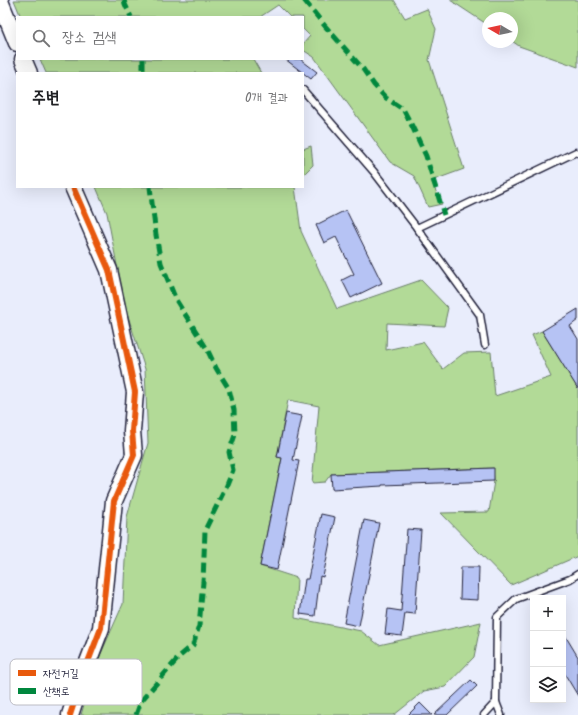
<!DOCTYPE html>
<html lang="ko">
<head>
<meta charset="utf-8">
<style>
	body { margin:0; font-family:Kalam,"Poor Story",sans-serif; background:#f6f6f6; color:#202124 }
	.controls { position:absolute; right:12px; bottom:12px; display:grid; overflow:hidden; border-radius:0px; box-shadow:0 4px 16px #0002 }
	.controls button { width:36px; height:36px; display:grid; place-items:center; padding:0; border:0; border-bottom:1px solid #e0e0e0; background:#fff; color:#202124; font:20px sans-serif }
	.compass { position:absolute; left:482px; top:12px; width:36px; height:36px; border-radius:50%; background:#fff; box-shadow:0 4px 16px #0002; rotate:279deg }
	.list { margin:0; padding:0; list-style:none }
	h2 { display:flex; justify-content:space-between; align-items:center; height:52px; margin:0; padding:0 16px; font-size:17px }
	h2 small { font-size:13px; font-weight:400; color:#757577 }
	.icon { flex:none; width:22px; height:22px; fill:none; stroke:currentColor; stroke-width:2; stroke-linecap:round; stroke-linejoin:round }
	.map { position:relative; flex:none; width:578px; height:715px; overflow:hidden }
	.search { position:absolute; background:#fff; box-shadow:0 4px 16px #0002; left:16px; top:16px; width:288px; height:44px; display:flex; align-items:center; gap:10px; box-sizing:border-box; padding:0 14px; border-radius:0px; color:#757577; font-size:15px }
	.panel { position:absolute; background:#fff; box-shadow:0 4px 16px #0002; left:16px; top:72px; width:288px; height:116px; border-radius:0px }
	.map>svg:first-child { display:block }
	.green { fill:#b2da97; stroke:#6a7e69 }
	.building { fill:#b6c3f4; stroke:#22223b }
	.lines { fill:none; stroke-linecap:round; stroke-linejoin:round }
	.service-casing { stroke:#22223b; stroke-width:9 }
	.tertiary-casing { stroke:#22223b; stroke-width:19 }
	.service { stroke:#fff; stroke-width:6 }
	.tertiary { stroke:#fff; stroke-width:16 }
	.quiet { stroke:#00873e; stroke-width:5; stroke-dasharray:10 5; stroke-linecap:butt }
	.cycleway-casing { stroke:#fff; stroke-width:8 }
	.cycleway { stroke:#e8590c; stroke-width:6 }
	.key { fill:#fff; stroke:#bdbdc4; stroke-width:1 }
	.key-label { font-size:11px; fill:#22223b }
</style>
</head>
<body>
<div class="map">
<svg width="578" height="715" viewBox="0 0 578 715">
	<rect width="100%" height="100%" fill="#e9edfc"/>
	<filter id="ink" filterUnits="userSpaceOnUse"><feTurbulence type="fractalNoise" baseFrequency=".025" numOctaves="2"/><feDisplacementMap in="SourceGraphic" scale="8" xChannelSelector="R" yChannelSelector="G"/><feConvolveMatrix kernelMatrix="1 2 1 2 8 2 1 2 1" color-interpolation-filters="sRGB"/></filter>
	<g filter="url(#ink)">
		<g class="green">
			<polygon points="14,0 394,0 405,18 427,9 436,29 429,60 464,169 431,181 442,204 428,207 414,176 390,162 314,57 303,50 303,44 310,36 303,29 303,17 290,17 278,5 260,17 21,17"/>
			<polygon points="450,0 578,0 578,67 519,46 512,41 512,18 488,18 488,25"/>
			<polygon points="40,59 253,59 261,73 46,73"/>
			<polygon points="311,146 313,165 303,175 303,149"/>
			<polygon points="96,187 295,187 301,231 337,309 421,280 448,308 444,326 387,323 386,350 423,342 443,369 464,353 491,352 495,396 551,377 532,335 542,331 578,389 578,556 511,585 441,513 489,512 494,481 493,468 331,474 325,482 312,483 319,406 288,400 277,457 282,458 260,566 297,578 295,618 361,631 379,645 481,622 474,657 445,687 424,691 394,715 81,715 95,667 123,604 127,517 148,443 145,369 125,307 107,213"/>
		</g>
		<g class="building">
			<polygon points="285,59 300,59 317,72 311,79"/>
			<polygon points="346,210 382,283 351,298 342,280 354,274 336,237 324,243 316,225"/>
			<polygon points="578,309 578,320 570,326 578,339 578,389 542,331"/>
			<polygon points="286,413 302,416 293,460 299,461 277,570 260,566 282,458 277,457"/>
			<polygon points="494,468 494,481 382,485 382,486 332,489 331,474"/>
			<polygon points="321,514 335,517 323,577 320,576 315,616 300,614 305,579 308,579"/>
			<polygon points="364,520 379,523 359,626 344,623"/>
			<polygon points="407,529 421,530 415,614 405,613 402,636 385,634 388,609 401,611"/>
			<polygon points="461,567 479,567 478,600 460,599"/>
			<polygon points="563,632 578,657 578,696 563,671"/>
			<polygon points="471,680 477,686 447,715 434,715"/>
			<polygon points="420,703 432,715 408,715"/>
		</g>
		<g class="lines">
			<g class="service-casing">
				<g id="service">
					<polyline points="303,90 374,172 417,228 480,315 485,345"/>
					<polyline points="417,228 576,152 578,153"/>
					<polyline points="484,715 496,702"/>
					<polyline points="501,715 496,702 497,617 516,599 570,579 578,574"/>
				</g>
			</g>
			<g class="tertiary-casing">
				<g id="tertiary">
					<polyline points="0,1 17,43"/>
					<polyline points="23,59 29,73"/>
					<polyline points="70,715 83,675 101,628 114,501 134,455 132,431 135,392 109,270 73,187"/>
				</g>
			</g>
			<use href="#service" class="service"/>
			<use href="#tertiary" class="tertiary"/>
			<g class="quiet">
				<polyline points="124,0 125,4 131,17"/>
				<polyline points="304,0 325,26 363,69 374,85 386,98 403,109 412,126 426,156 444,215"/>
				<polyline points="143,59 143,73"/>
				<polyline points="136,715 141,701 180,656 193,645 199,626 203,582 205,530 227,485 233,470 229,452 235,435 234,410 229,389 216,368 207,349 176,300 161,263 156,235 150,187"/>
			</g>
			<g class="cycleway-casing">
				<polyline id="cycleway" points="70,715 83,675 101,628 114,501 134,455 132,431 135,392 109,270 73,187"/>
			</g>
			<use href="#cycleway" class="cycleway"/>
		</g>
	</g>
	<rect x="10" y="659" width="132" height="46" rx="6" class="key"/>
	<rect x="18" y="670" width="18" height="6" fill="#e8590c"/>
	<rect x="18" y="688" width="18" height="6" fill="#00873e"/>
	<g class="key-label">
		<text x="43" y="677">자전거길</text>
		<text x="43" y="695">산책로</text>
	</g>
</svg>
<div class="controls">
<button>+</button>
<button>−</button>
<button><svg class="icon" aria-label="layers" viewBox="0 0 24 24"><path d="M12 4l9 5-9 5-9-5zM3 14l9 5 9-5"/></svg></button>
</div>
<svg class="compass" viewBox="-18 -18 36 36"><path d="M0-13l5 13h-10z" fill="#e53935"/><path d="M0 13l5-13h-10z" fill="#757577"/></svg>
<div class="search"><svg class="icon" aria-label="search" viewBox="0 0 24 24"><circle cx="10" cy="10" r="6"/><path d="M15 15l6 6"/></svg>장소 검색</div>
<section class="panel">
<h2>주변<small>0개 결과</small></h2>
<ul class="list">
</ul>
</section>
</div>
</body>
</html>
